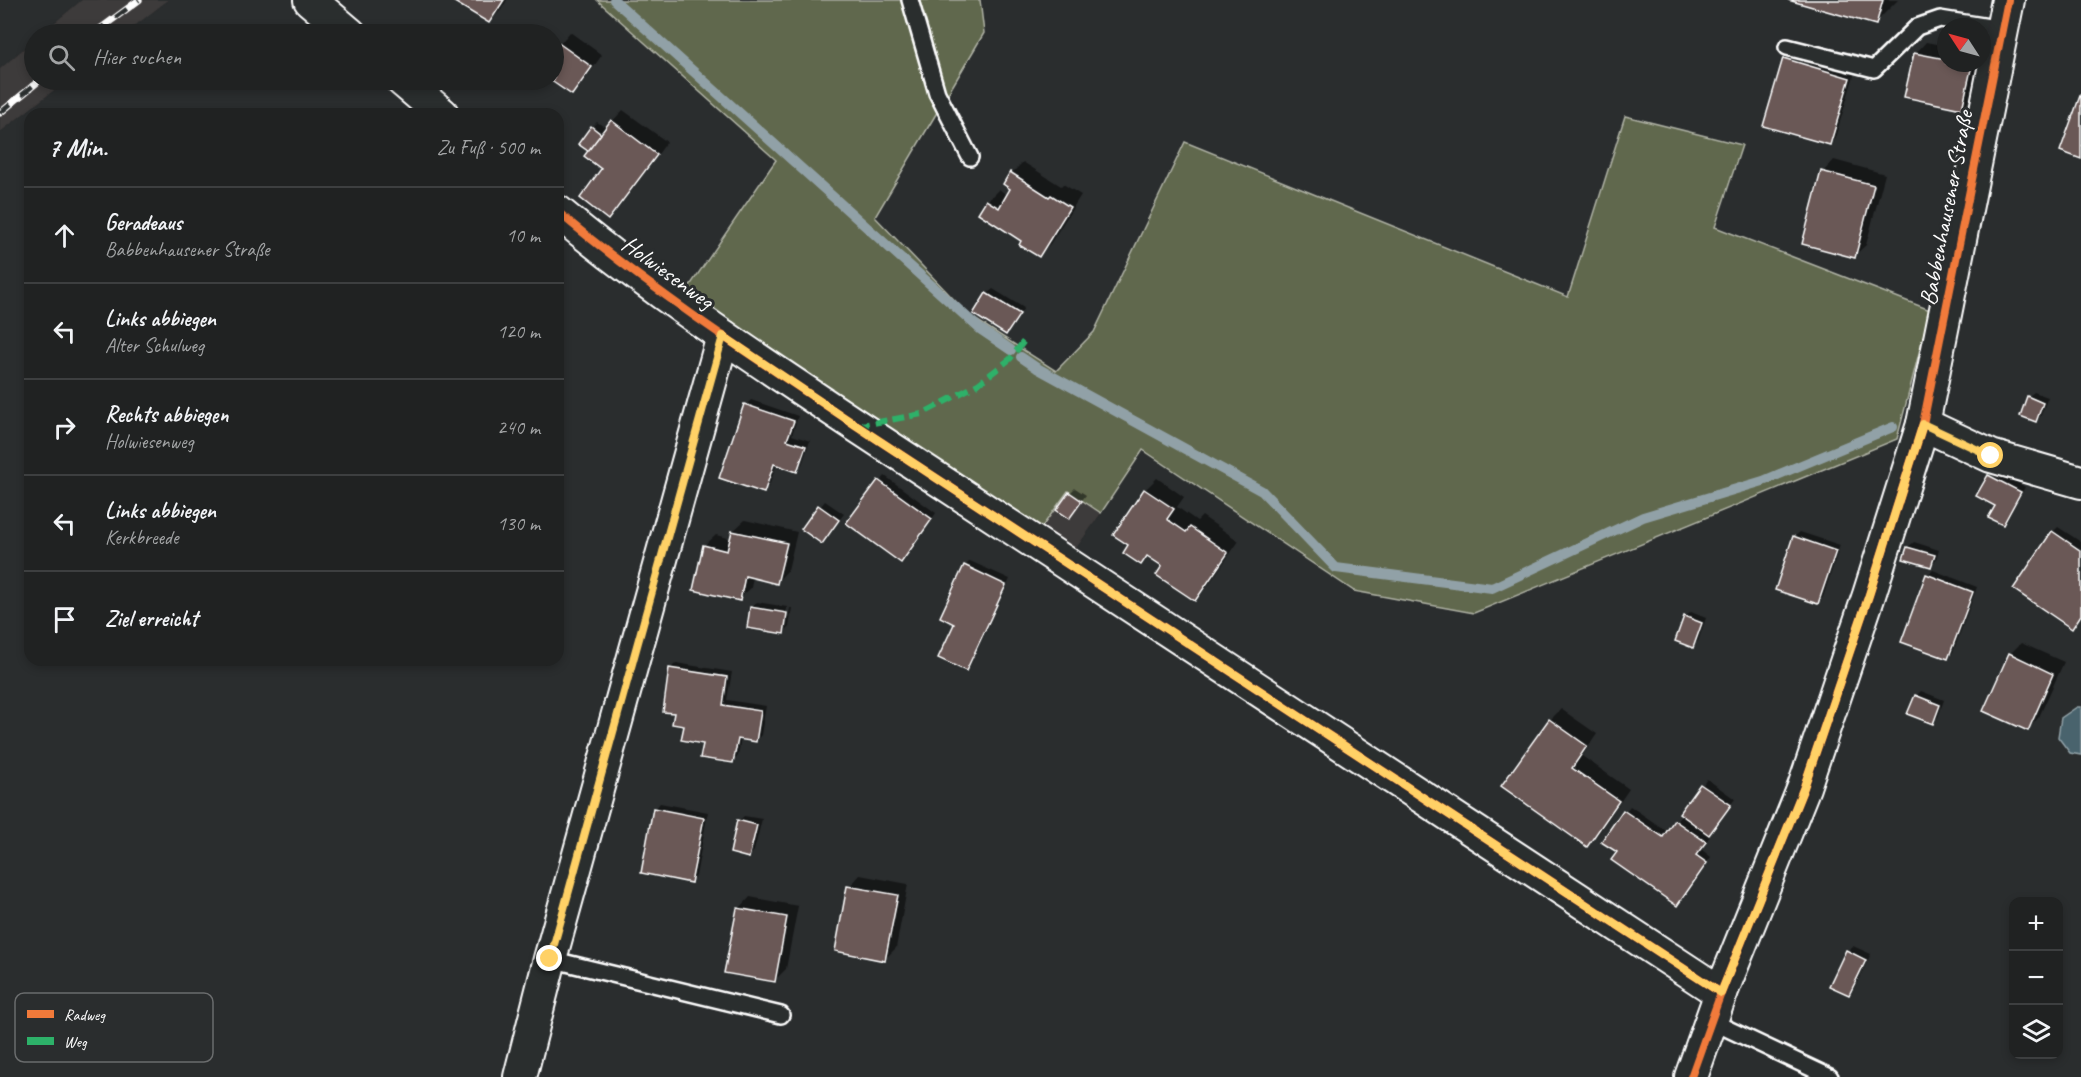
<!DOCTYPE html>
<html lang="de">
<head>
<meta charset="utf-8">
<style>
	body { margin:0; font-family:Caveat,sans-serif; background:#2d2f2f; color:#f1f3f6 }
	.controls { position:absolute; right:18px; bottom:18px; display:grid; overflow:hidden; border-radius:12px; box-shadow:0 3px 9px #0003 }
	.controls button { width:54px; height:54px; display:grid; place-items:center; padding:0; border:0; border-bottom:2px solid #3d3f40; background:#202222; color:#f1f3f6; font:30px sans-serif }
	.compass { position:absolute; left:1937px; top:18px; width:54px; height:54px; border-radius:50%; background:#202222; box-shadow:0 3px 9px #0003; rotate:306deg }
	.stop { position:absolute; width:18px; height:18px; margin:-14px; border:4px solid #ffd166; border-radius:50%; background:#fff }
	.stop.end { background:#ffd166; border-color:#fff; box-shadow:0 2px 6px #0008 }
	.list { margin:0; padding:0; list-style:none }
	h2 { display:flex; justify-content:space-between; align-items:center; height:78px; margin:0; padding:0 24px; font-size:26px }
	h2 small { font-size:20px; font-weight:400; color:#a2a4a5 }
	.list li { display:grid; grid-template-columns:39px 1fr auto; gap:18px; align-items:center; box-sizing:border-box; height:96px; padding:0 24px; border-top:2px solid #3d3f40 }
	.list b { display:block; font-size:22px; white-space:nowrap }
	.list p { margin:0; font-size:20px; white-space:nowrap; color:#a2a4a5 }
	.list em { font-size:20px; font-style:normal; color:#a2a4a5 }
	.icon { flex:none; width:33px; height:33px; fill:none; stroke:currentColor; stroke-width:2; stroke-linecap:round; stroke-linejoin:round }
	.map { position:relative; flex:none; width:2081px; height:1077px; overflow:hidden }
	.search { position:absolute; background:#202222; box-shadow:0 3px 9px #0003; left:24px; top:24px; width:540px; height:66px; display:flex; align-items:center; gap:15px; box-sizing:border-box; padding:0 21px; border-radius:33px; color:#a2a4a5; font-size:22px }
	.panel { position:absolute; background:#202222; box-shadow:0 3px 9px #0003; left:24px; top:108px; width:540px; height:558px; border-radius:18px }
	.map>svg:first-child { display:block }
	.built { fill:#3e3a3a }
	.green { fill:#60674d; stroke:#b0b3a6; stroke-width:1.5 }
	.water { fill:#48636d; stroke:#91a1a7; stroke-width:1.5 }
	.shadow { fill:#0007 }
	.lines { fill:none; stroke-linecap:round; stroke-linejoin:round }
	.stream { stroke:#91a1a7; stroke-width:10 }
	.building { fill:#6b5857; stroke:#fff; stroke-width:1.5 }
	.service-casing { stroke:#fff; stroke-width:20 }
	.minor-casing { stroke:#fff; stroke-width:36 }
	.service { stroke:#2a2d2e; stroke-width:15 }
	.minor { stroke:#2a2d2e; stroke-width:32 }
	.rail-casing { stroke:#fff; stroke-width:7 }
	.rail { stroke:#2a2d2e; stroke-width:4.5; stroke-dasharray:14; stroke-linecap:butt }
	.quiet { stroke:#2db169; stroke-width:6; stroke-dasharray:12 6; stroke-linecap:butt }
	.cycleway-casing { stroke:#2a2d2e; stroke-width:11 }
	.cycleway { stroke:#f17a3a; stroke-width:8 }
	.route { stroke:#ffd166; stroke-width:8 }
	.labels { text-anchor:middle; stroke-width:6; stroke-linejoin:round; paint-order:stroke }
	.street-label { font-size:24px; fill:#fff; stroke:#2a2d2e }
	.key { fill:#2a2d2e; stroke:#6a6c6d; stroke-width:1.5 }
	.key-label { font-size:16px; fill:#fff }
</style>
</head>
<body>
<div class="map">
<svg width="2081" height="1077" viewBox="0 0 2081 1077">
	<rect width="100%" height="100%" fill="#2a2d2e"/>
	<filter id="ink" filterUnits="userSpaceOnUse"><feTurbulence type="fractalNoise" baseFrequency=".0167" numOctaves="2"/><feDisplacementMap in="SourceGraphic" scale="12" xChannelSelector="R" yChannelSelector="G"/><feConvolveMatrix kernelMatrix="1 2 1 2 8 2 1 2 1" color-interpolation-filters="sRGB"/></filter>
	<g filter="url(#ink)">
		<g class="built">
			<polygon points="82,0 168,0 124,34 41,34"/>
			<polygon points="34,40 34,80 67,80 0,132 0,69"/>
			<polygon points="1068,490 1101,513 1059,572 1026,549"/>
		</g>
		<polygon class="green" points="597,0 980,0 984,33 875,217 970,316 1056,371 1094,332 1185,142 1568,297 1625,116 1742,145 1715,227 1930,310 1897,439 1474,613 1354,591 1143,450 1101,513 1068,491 1026,549 674,309 776,160"/>
		<polygon class="water" points="2077,707 2081,707 2081,755 2070,753 2058,737 2061,718"/>
		<g class="shadow">
			<polygon points="454,0 507,0 501,10 489,22"/>
			<polygon points="1794,0 1898,0 1875,23"/>
			<polygon points="570,32 602,55 583,82 572,93 553,80 554,51"/>
			<polygon points="1926,42 1946,46 1946,63 1980,63 1973,96 1962,108 1915,54"/>
			<polygon points="1789,53 1855,72 1835,138 1830,144 1784,59"/>
			<polygon points="623,110 667,142 619,207 608,218 604,169 594,145 592,127 597,122 606,128"/>
			<polygon points="1834,160 1885,174 1866,245 1854,256 1823,172"/>
			<polygon points="1023,162 1061,186 1063,184 1081,195 1050,244 1039,255 1023,241 980,213 987,201 999,189 1008,196 1012,188 1012,173"/>
			<polygon points="993,289 1024,308 1006,333 987,294"/>
			<polygon points="2034,392 2048,397 2041,415 2036,421 2028,397"/>
			<polygon points="751,400 798,416 792,435 810,441 802,464 797,470 777,463 769,486 764,491 746,405"/>
			<polygon points="1994,470 2025,487 2008,518 2003,524 1989,476"/>
			<polygon points="885,476 936,513 906,556 849,523"/>
			<polygon points="1157,478 1184,497 1177,507 1197,521 1202,516 1239,541 1206,588 1195,599 1164,566 1148,555 1141,563 1130,544 1115,534 1145,490"/>
			<polygon points="1075,488 1086,495 1069,517 1070,493"/>
			<polygon points="825,501 844,514 822,542 803,528"/>
			<polygon points="745,520 797,532 788,570 777,582 753,576 751,588 739,599 704,546 716,535 732,539 733,531"/>
			<polygon points="2058,527 2081,542 2081,616 2072,627 2053,532"/>
			<polygon points="1800,532 1840,545 1823,597 1818,603 1794,537"/>
			<polygon points="1914,542 1939,550 1936,560 1930,566 1905,558 1908,547"/>
			<polygon points="970,561 1010,579 971,663 966,669 955,623 965,566"/>
			<polygon points="1933,570 1977,587 1953,652 1947,658 1928,575"/>
			<polygon points="757,602 787,607 783,629 786,629 790,608 792,608 789,627 783,633 751,608"/>
			<polygon points="1691,612 1706,618 1698,641 1692,646 1685,617"/>
			<polygon points="2021,643 2064,662 2039,717 2028,729 2010,654"/>
			<polygon points="676,663 732,672 727,700 766,706 761,735 756,741 741,738 738,756 733,762 705,743 676,712 671,668"/>
			<polygon points="1921,691 1944,700 1938,717 1932,722 1916,696"/>
			<polygon points="1561,709 1597,734 1582,756 1629,789 1598,834 1586,845 1550,720"/>
			<polygon points="1707,779 1735,799 1708,834 1710,836 1701,849 1711,857 1677,904 1619,852 1603,842 1630,806 1668,832"/>
			<polygon points="660,803 708,812 696,876 691,881 655,809"/>
			<polygon points="744,816 762,819 754,851 749,856 739,821"/>
			<polygon points="860,875 908,884 896,948 885,959 849,887"/>
			<polygon points="750,897 798,906 786,969 774,981 739,909"/>
			<polygon points="1853,946 1871,954 1854,988 1849,993 1847,951"/>
		</g>
		<g class="lines">
			<g class="stream">
				<polyline points="614,0 980,329 1011,350"/>
				<polyline points="1021,357 1037,368 1262,491 1336,568 1492,588 1643,517 1763,481 1893,427"/>
			</g>
		</g>
		<g class="building">
			<polygon points="451,0 504,0 489,23"/>
			<polygon points="1788,0 1883,0 1876,25"/>
			<polygon points="557,42 592,67 572,95 550,80 554,80 554,48"/>
			<polygon points="1914,53 1946,59 1946,63 1972,65 1962,109 1904,97"/>
			<polygon points="1783,58 1850,78 1830,145 1763,126"/>
			<polygon points="2081,93 2081,159 2060,151"/>
			<polygon points="611,120 657,155 608,220 580,198 601,169 584,156"/>
			<polygon points="591,126 601,134 588,151 578,144"/>
			<polygon points="1821,171 1874,185 1855,258 1802,244"/>
			<polygon points="1010,172 1049,197 1051,195 1070,207 1039,257 1019,245 1021,241 978,213 986,200 999,208 1010,189 1003,184"/>
			<polygon points="986,293 1020,314 1006,335 973,314"/>
			<polygon points="2027,396 2043,403 2036,422 2020,416"/>
			<polygon points="744,404 794,421 787,440 806,446 797,472 774,464 764,493 719,478"/>
			<polygon points="1988,475 2021,492 2003,525 1988,518 1995,506 1976,496"/>
			<polygon points="878,480 932,519 901,563 846,523"/>
			<polygon points="1144,489 1174,509 1167,519 1186,532 1190,527 1228,553 1195,601 1156,575 1162,566 1147,556 1141,565 1123,553 1128,545 1113,535"/>
			<polygon points="1069,492 1082,501 1069,519 1056,510"/>
			<polygon points="818,505 839,520 822,544 801,529"/>
			<polygon points="732,531 787,543 777,584 745,576 740,601 693,590 703,545 727,551"/>
			<polygon points="2052,531 2081,551 2081,615 2072,629 2013,589"/>
			<polygon points="1793,536 1836,551 1818,604 1775,590"/>
			<polygon points="1907,547 1935,555 1931,567 1903,559"/>
			<polygon points="964,565 1006,585 966,671 938,658 954,624 940,617"/>
			<polygon points="1926,574 1973,592 1948,659 1901,642"/>
			<polygon points="750,607 787,613 784,634 747,628"/>
			<polygon points="1684,616 1702,623 1693,648 1675,641"/>
			<polygon points="2009,653 2053,674 2028,731 1983,711"/>
			<polygon points="669,668 727,677 723,705 761,711 756,742 738,739 733,763 700,758 703,744 681,740 684,726 672,724 674,713 663,712"/>
			<polygon points="1915,695 1940,705 1933,724 1907,714"/>
			<polygon points="1549,719 1587,746 1572,768 1619,801 1587,847 1501,786"/>
			<polygon points="1700,784 1731,805 1709,835 1679,813"/>
			<polygon points="653,808 704,818 691,883 641,873"/>
			<polygon points="1623,810 1663,837 1674,820 1706,842 1696,855 1707,863 1677,906 1611,860 1617,852 1601,842"/>
			<polygon points="737,820 757,825 749,858 730,853"/>
			<polygon points="847,886 898,895 885,961 835,951"/>
			<polygon points="737,908 787,917 775,982 724,973"/>
			<polygon points="1846,950 1866,960 1849,995 1829,986"/>
		</g>
		<g class="lines">
			<g class="service-casing">
				<g id="service">
					<polyline points="910,0 937,93 970,157"/>
					<polyline points="1787,47 1874,69 1917,27 1940,19 2002,29"/>
					<polyline points="550,959 781,1015"/>
					<polyline points="1711,1021 1830,1077"/>
				</g>
			</g>
			<g class="minor-casing">
				<g id="minor">
					<polyline points="310,0 350,34"/>
					<polyline points="402,80 442,114"/>
					<path d="M558,212c94,79 197,146 299,214l864,567"/>
					<polyline points="1923,424 1991,456 2081,482"/>
					<polyline points="520,1077 550,959 723,336"/>
					<polyline points="1691,1077 1721,993 1804,787 1869,595 1923,424 2008,0"/>
				</g>
			</g>
			<use href="#service" class="service"/>
			<use href="#minor" class="minor"/>
			<g class="rail-casing">
				<g id="rail">
					<polyline points="93,34 139,0"/>
					<polyline points="0,113 40,80"/>
				</g>
			</g>
			<use href="#rail" class="rail"/>
			<polyline class="quiet" points="857,426 922,414 978,384 1010,359 1024,341"/>
			<g class="cycleway-casing">
				<g id="cycleway">
					<path d="M558,212c94,79 197,146 299,214l864,567"/>
					<polyline points="1691,1077 1721,993 1804,787 1869,595 1923,424 2008,0"/>
				</g>
			</g>
			<use href="#cycleway" class="cycleway"/>
		</g>
	</g>
	<g class="lines" filter="url(#ink)">
		<polyline class="route" points="550,959 723,336 857,426 1721,993 1804,787 1869,595 1923,424 1991,456"/>
	</g>
	<g class="labels">
		<g class="street-label">
			<text transform="translate(1946 208) rotate(-79)" y="8">Babbenhausener Straße</text>
			<text transform="translate(668 272) rotate(36)" y="8">Holwiesenweg</text>
		</g>
	</g>
	<rect x="15" y="993" width="198" height="69" rx="9" class="key"/>
	<rect x="27" y="1010" width="27" height="8" fill="#f17a3a"/>
	<rect x="27" y="1037" width="27" height="8" fill="#2db169"/>
	<g class="key-label">
		<text x="64" y="1020">Radweg</text>
		<text x="64" y="1047">Weg</text>
	</g>
</svg>
<div class="controls">
<button>+</button>
<button>−</button>
<button><svg class="icon" aria-label="layers" viewBox="0 0 24 24"><path d="M12 4l9 5-9 5-9-5zM3 14l9 5 9-5"/></svg></button>
</div>
<svg class="compass" viewBox="-18 -18 36 36"><path d="M0-13l5 13h-10z" fill="#e53935"/><path d="M0 13l5-13h-10z" fill="#a2a4a5"/></svg>
<div class="stop" style="left:1991px;top:456px"></div>
<div class="stop end" style="left:550px;top:959px"></div>
<div class="search"><svg class="icon" aria-label="search" viewBox="0 0 24 24"><circle cx="10" cy="10" r="6"/><path d="M15 15l6 6"/></svg>Hier suchen</div>
<section class="panel">
<h2>7 Min.<small>Zu Fuß · 500 m</small></h2>
<ul class="list">
<li><svg class="icon" aria-label="ahead" viewBox="0 0 24 24"><path d="M12 20V5M6 11l6-6 6 6"/></svg><div><b>Geradeaus</b><p>Babbenhausener Straße</p></div><em>10 m</em></li>
<li><svg class="icon" aria-label="left" viewBox="0 0 24 24"><path d="M17 20v-9H6M10 6l-5 5 5 5"/></svg><div><b>Links abbiegen</b><p>Alter Schulweg</p></div><em>120 m</em></li>
<li><svg class="icon" aria-label="right" viewBox="0 0 24 24"><path d="M7 20v-9h11M14 6l5 5-5 5"/></svg><div><b>Rechts abbiegen</b><p>Holwiesenweg</p></div><em>240 m</em></li>
<li><svg class="icon" aria-label="left" viewBox="0 0 24 24"><path d="M17 20v-9H6M10 6l-5 5 5 5"/></svg><div><b>Links abbiegen</b><p>Kerkbreede</p></div><em>130 m</em></li>
<li><svg class="icon" aria-label="arrive" viewBox="0 0 24 24"><path d="M6 21V4h12l-3 4 3 4H6"/></svg><div><b>Ziel erreicht</b></div></li>
</ul>
</section>
</div>
</body>
</html>
